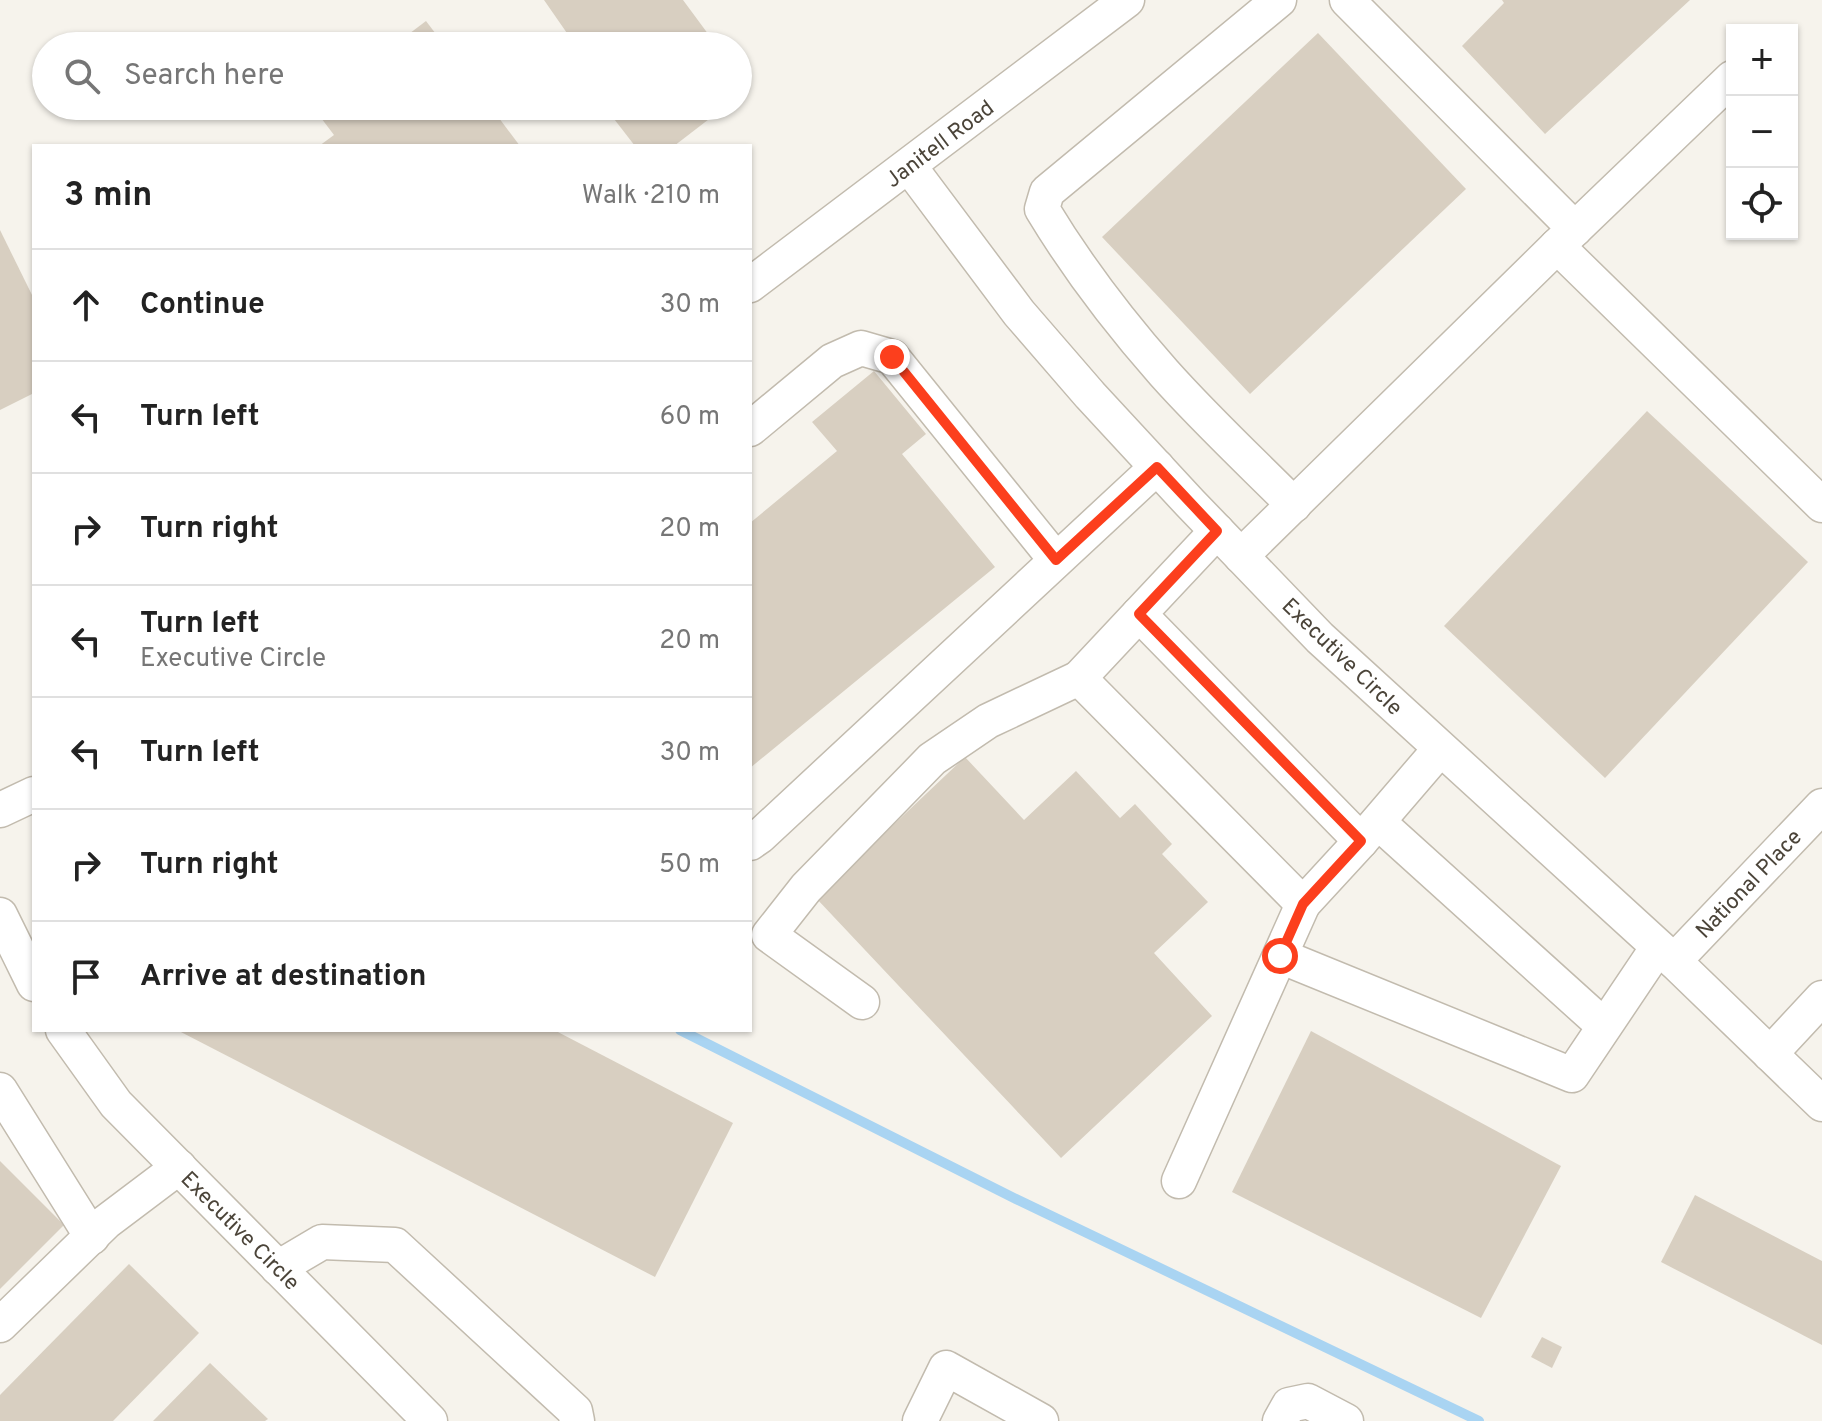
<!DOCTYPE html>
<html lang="en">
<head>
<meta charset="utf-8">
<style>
	body { margin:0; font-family:Overpass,sans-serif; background:#f6f6f6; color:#222 }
	.controls { position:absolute; right:24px; top:24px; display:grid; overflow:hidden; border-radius:0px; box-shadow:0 2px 6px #0004 }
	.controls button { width:72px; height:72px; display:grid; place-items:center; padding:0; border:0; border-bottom:2px solid #e0e0e0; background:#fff; color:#222; font:40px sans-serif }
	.stop { position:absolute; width:24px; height:24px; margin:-18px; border:6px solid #fc3f1d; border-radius:50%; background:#fff }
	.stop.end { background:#fc3f1d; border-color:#fff; box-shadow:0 2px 8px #0008 }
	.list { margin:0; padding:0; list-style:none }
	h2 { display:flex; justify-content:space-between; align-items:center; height:104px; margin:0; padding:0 32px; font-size:34px }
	h2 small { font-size:26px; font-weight:400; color:#767676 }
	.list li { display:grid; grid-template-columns:52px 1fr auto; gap:24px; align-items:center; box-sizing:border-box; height:112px; padding:0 32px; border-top:2px solid #e0e0e0 }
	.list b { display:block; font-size:30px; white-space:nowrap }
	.list p { margin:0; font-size:26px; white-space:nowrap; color:#767676 }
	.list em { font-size:26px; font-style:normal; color:#767676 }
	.icon { flex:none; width:44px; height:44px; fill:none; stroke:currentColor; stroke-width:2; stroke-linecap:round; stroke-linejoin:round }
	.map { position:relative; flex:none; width:1822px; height:1421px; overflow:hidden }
	.search { position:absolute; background:#fff; box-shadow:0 2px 6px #0004; left:32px; top:32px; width:720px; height:88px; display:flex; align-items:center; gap:20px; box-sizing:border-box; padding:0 28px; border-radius:44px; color:#767676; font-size:30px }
	.panel { position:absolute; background:#fff; box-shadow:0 2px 6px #0004; left:32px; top:144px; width:720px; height:888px; border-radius:0px }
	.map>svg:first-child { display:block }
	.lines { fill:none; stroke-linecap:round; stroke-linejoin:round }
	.stream { stroke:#a9d4f2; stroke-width:10 }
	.building { fill:#d8cfc1 }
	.minor-casing { stroke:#c2bbae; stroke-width:37 }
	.minor { stroke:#fff; stroke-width:34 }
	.route { stroke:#fc3f1d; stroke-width:10 }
	.labels { text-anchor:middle; stroke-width:6; stroke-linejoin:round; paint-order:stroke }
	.street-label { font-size:22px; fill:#4b4439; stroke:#fff }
</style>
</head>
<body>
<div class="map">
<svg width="1822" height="1421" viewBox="0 0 1822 1421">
	<rect width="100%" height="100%" fill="#f6f3ec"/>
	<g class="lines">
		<polyline class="stream" points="680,1030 1016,1199 1479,1421"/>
	</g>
	<g class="building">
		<polygon points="544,0 683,0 717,46 556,46 569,36"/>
		<polygon points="1502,0 1690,0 1545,134 1462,46 1504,3"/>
		<polygon points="426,21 445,46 393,46"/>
		<polygon points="1318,33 1466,189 1250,394 1102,237"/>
		<polygon points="738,75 749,89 738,97"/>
		<polygon points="312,106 490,106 520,146 319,146 334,135"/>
		<polygon points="604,106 726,106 674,146 635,146"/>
		<polygon points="0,230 34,299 34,393 0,410"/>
		<polygon points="874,371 926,434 902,454 995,567 750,768 750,523 837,451 812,422"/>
		<polygon points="1647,411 1808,562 1605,778 1444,626"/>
		<polygon points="965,757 1024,820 1076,771 1120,818 1135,804 1172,844 1162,854 1208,902 1154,953 1212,1016 1061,1158 816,898"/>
		<polygon points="177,1030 554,1030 733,1123 655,1277"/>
		<polygon points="1311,1031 1561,1166 1481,1318 1232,1192"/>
		<polygon points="0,1161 64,1225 0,1289"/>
		<polygon points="1695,1195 1822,1261 1822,1345 1661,1262"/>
		<polygon points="129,1264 199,1333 113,1421 0,1421 0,1395"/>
		<polygon points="1542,1337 1562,1347 1552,1368 1531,1357"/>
		<polygon points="210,1363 268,1419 265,1421 153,1421"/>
	</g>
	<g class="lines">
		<g class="minor-casing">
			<g id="minor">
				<path d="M1279,0l-232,192 -5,17c35,58 77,113 122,164 41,46 86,88 130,132"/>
				<polyline points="1347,0 1575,229"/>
				<polyline points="909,166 1019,313 1090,395 1190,503 1320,638 1674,961 1822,1104"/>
				<polyline points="1557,246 1822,505"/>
				<polyline points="750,285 1127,0"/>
				<polyline points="750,429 832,361 861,348 892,357 1056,560"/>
				<polyline points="1217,531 1139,614 1361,841 1440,749"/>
				<polyline points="1241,556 1557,246 1732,78"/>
				<polyline points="1139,614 1079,678 1303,904 1361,841"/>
				<polyline points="0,810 34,794"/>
				<polyline points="1378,822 1604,1026"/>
				<polyline points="750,843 760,836 1157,467"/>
				<polyline points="0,915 34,984"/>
				<polyline points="1280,956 1572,1075 1658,947"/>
				<polyline points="1674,961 1822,806"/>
				<polyline points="862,1002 769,935 806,888 932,759 988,721 1079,678"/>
				<polyline points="63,1030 116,1104 430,1421"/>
				<polyline points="1770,1054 1822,998"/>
				<polyline points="0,1090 92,1237"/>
				<polyline points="1179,1181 1303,904"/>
				<polyline points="278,1268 322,1242 395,1245 575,1411 577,1421"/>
				<polyline points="0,1325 106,1222 179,1167"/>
				<polyline points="920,1421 946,1368 1041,1421"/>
				<polyline points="1280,1421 1289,1405 1308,1401 1346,1421"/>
			</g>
		</g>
		<use href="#minor" class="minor"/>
	</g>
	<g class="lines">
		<polyline class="route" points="892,357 1056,560 1157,467 1217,531 1139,614 1361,841 1303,904 1280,956"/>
	</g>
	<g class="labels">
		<g class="street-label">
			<text transform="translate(939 143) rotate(-37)" y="8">Janitell Road</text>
			<text transform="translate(1343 656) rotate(44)" y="8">Executive Circle</text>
			<text transform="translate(1748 883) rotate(-46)" y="8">National Place</text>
			<text transform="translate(241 1230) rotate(45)" y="8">Executive Circle</text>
		</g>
	</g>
</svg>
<div class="controls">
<button>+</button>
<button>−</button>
<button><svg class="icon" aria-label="locate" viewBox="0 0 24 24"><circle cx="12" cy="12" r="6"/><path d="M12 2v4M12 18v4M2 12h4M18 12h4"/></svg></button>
</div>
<div class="stop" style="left:1280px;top:956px"></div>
<div class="stop end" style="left:892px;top:357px"></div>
<div class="search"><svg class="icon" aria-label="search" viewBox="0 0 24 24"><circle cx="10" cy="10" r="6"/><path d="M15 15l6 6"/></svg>Search here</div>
<section class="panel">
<h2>3 min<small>Walk · 210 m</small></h2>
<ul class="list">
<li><svg class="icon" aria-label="ahead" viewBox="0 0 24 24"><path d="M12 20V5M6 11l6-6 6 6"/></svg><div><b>Continue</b></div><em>30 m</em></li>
<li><svg class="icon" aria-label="left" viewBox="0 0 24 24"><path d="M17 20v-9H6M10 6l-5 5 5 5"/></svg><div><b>Turn left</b></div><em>60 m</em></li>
<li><svg class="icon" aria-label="right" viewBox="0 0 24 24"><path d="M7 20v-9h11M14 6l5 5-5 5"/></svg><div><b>Turn right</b></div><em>20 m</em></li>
<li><svg class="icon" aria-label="left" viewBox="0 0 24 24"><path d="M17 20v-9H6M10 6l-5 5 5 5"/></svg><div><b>Turn left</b><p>Executive Circle</p></div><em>20 m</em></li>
<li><svg class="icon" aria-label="left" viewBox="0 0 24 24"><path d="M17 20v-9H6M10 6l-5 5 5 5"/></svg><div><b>Turn left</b></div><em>30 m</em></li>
<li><svg class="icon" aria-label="right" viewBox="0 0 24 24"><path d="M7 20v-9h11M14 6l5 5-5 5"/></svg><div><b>Turn right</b></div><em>50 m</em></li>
<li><svg class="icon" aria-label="arrive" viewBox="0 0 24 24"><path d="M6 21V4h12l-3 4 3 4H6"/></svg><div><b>Arrive at destination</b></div></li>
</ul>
</section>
</div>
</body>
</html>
